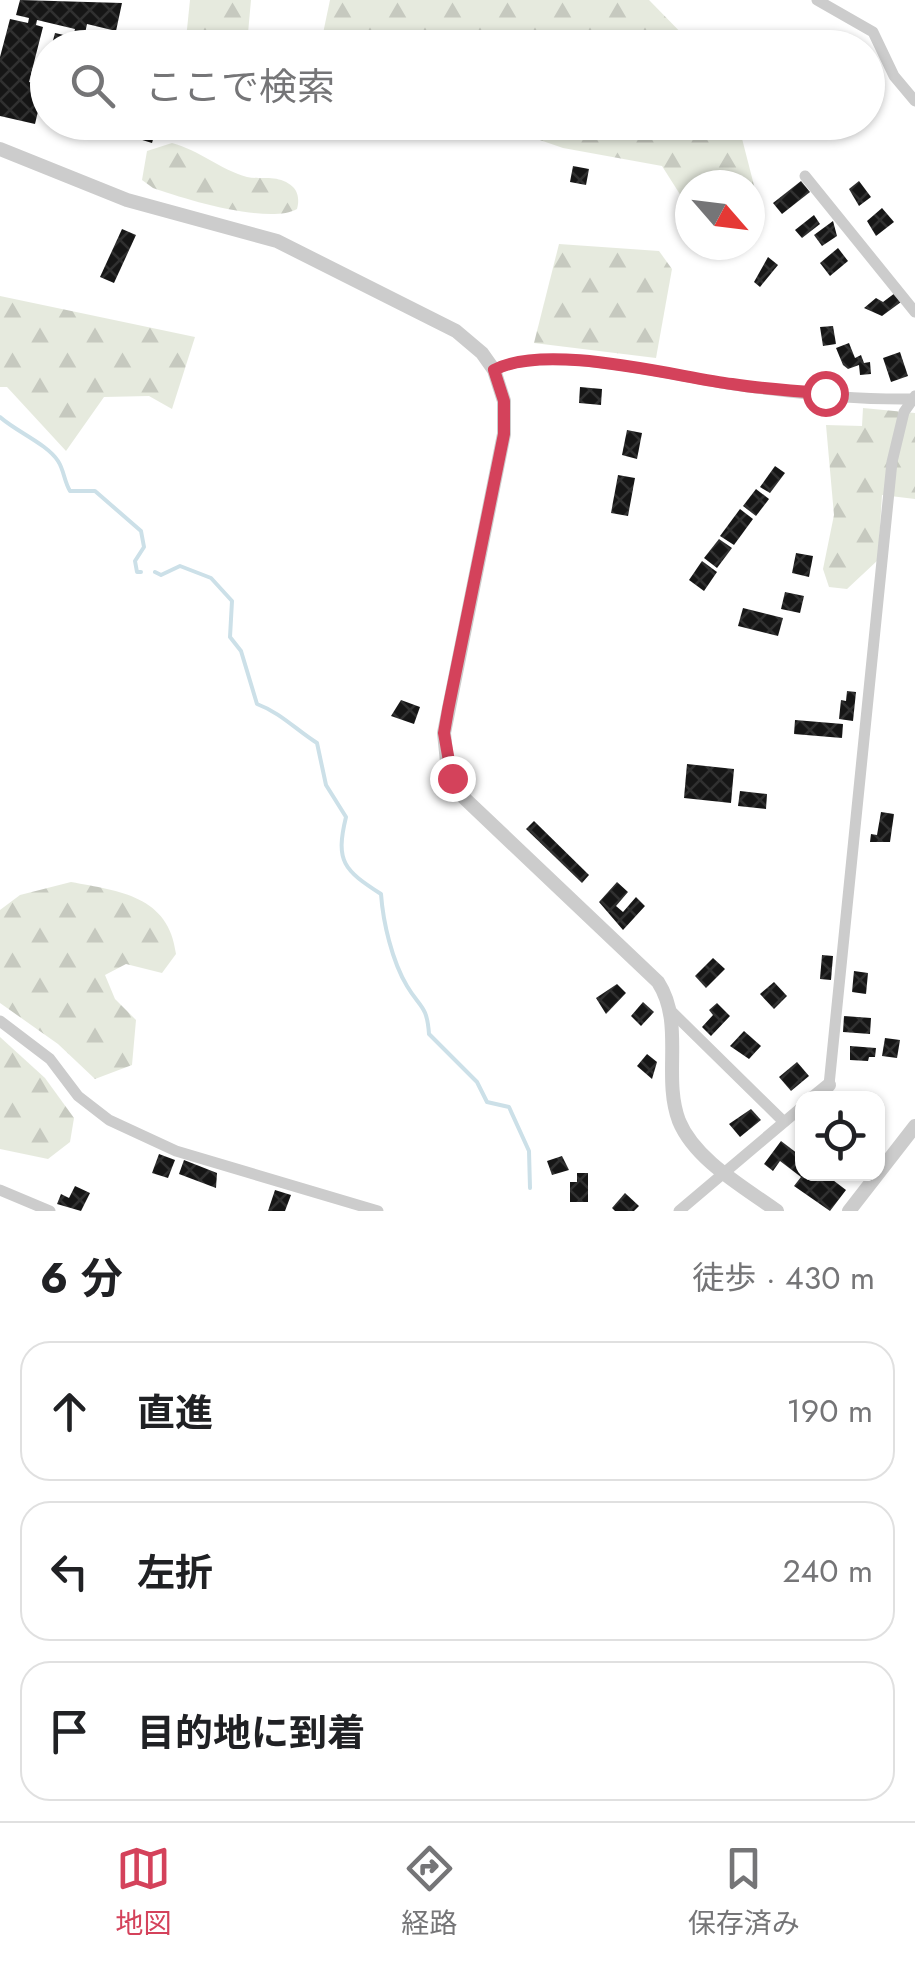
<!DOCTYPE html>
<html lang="ja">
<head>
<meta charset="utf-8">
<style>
	body { margin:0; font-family:Jost,"Noto Sans JP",sans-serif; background:#f2f2f2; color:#202124 }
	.controls { position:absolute; right:30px; bottom:30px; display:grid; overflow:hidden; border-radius:20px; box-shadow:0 2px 8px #0004 }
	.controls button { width:90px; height:90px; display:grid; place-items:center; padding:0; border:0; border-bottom:2px solid #e0e0e0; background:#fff; color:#202124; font:50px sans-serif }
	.compass { position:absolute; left:675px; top:170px; width:90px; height:90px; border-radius:50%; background:#fff; box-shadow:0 2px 8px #0004; rotate:118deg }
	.stop { position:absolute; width:30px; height:30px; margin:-22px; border:8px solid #d4425b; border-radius:50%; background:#fff }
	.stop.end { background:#d4425b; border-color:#fff; box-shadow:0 2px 10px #0008 }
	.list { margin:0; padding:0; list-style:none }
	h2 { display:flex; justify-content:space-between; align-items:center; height:130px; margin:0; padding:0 40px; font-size:42px }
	h2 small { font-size:32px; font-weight:400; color:#757577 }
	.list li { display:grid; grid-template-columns:65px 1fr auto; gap:30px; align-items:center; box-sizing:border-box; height:140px; margin:0 20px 20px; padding:0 20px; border:2px solid #e0e0e0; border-radius:30px }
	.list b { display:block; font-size:38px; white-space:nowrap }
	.list em { font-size:32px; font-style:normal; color:#757577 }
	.icon { flex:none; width:55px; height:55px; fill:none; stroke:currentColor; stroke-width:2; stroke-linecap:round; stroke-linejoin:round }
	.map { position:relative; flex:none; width:915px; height:1211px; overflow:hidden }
	.search { position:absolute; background:#fff; box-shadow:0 2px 8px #0004; left:30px; right:30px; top:30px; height:110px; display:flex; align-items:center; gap:25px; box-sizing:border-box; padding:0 35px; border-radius:55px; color:#757577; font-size:38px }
	.sheet { height:610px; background:#fff }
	nav { display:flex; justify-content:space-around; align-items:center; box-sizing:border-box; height:140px; border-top:2px solid #e0e0e0; background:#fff; font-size:28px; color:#757577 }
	nav a { display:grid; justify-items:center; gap:5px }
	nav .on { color:#d4425b }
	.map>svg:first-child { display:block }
	.forest { fill:url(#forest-firs) }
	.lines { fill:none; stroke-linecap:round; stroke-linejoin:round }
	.stream { stroke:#cce0e8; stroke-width:4 }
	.building { fill:url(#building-cross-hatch) }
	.minor { stroke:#ccc; stroke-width:11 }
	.tertiary { stroke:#ccc; stroke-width:14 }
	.route { stroke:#d4425b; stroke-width:12 }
</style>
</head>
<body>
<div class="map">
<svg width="915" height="1211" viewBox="0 0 915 1211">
	<defs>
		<pattern id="forest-firs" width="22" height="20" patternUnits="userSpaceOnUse" patternTransform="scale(2.5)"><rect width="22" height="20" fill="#e6eade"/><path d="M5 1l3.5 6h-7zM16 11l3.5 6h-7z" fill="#c6c9bf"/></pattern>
		<pattern id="building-cross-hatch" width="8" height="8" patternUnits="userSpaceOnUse" patternTransform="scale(2.5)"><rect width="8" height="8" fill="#161616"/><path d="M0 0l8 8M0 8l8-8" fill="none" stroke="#303030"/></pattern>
	</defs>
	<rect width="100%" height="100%" fill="#fff"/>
	<g class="forest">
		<polygon points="190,0 251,0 247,44 186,39"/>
		<polygon points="330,0 649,0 695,47 342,47 321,43"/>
		<polygon points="491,123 738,123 758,201 750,201 750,185 690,185 688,207 662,166 563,148"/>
		<path d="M172,143c27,7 49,27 75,34 14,3 32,-3 46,10 6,6 6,15 4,22 -28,16 -113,-10 -144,-21l-11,-8 5,-29z"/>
		<polygon points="559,244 659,251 672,269 656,358 534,343"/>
		<polygon points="0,296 195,337 172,409 149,396 104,397 66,451 7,387 0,387"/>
		<polygon points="863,408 915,413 915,499 882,495 878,560 847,589 829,587 823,569 834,515 826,425 862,426"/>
		<path d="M71,882c49,9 98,14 105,72l-14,19 -36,-9 -21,11 10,24 21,21 -4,45 -37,14 -37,-35 -58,-41v-93l20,-15z"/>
		<polygon points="0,1037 45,1078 74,1118 70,1142 48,1159 0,1149"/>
	</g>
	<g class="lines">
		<g class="stream">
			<path d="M0,417c17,15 47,27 58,44 6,9 6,20 12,30h25l46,40 3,16 -9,14 2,11h4"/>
			<path d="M155,572l6,3 19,-9 31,12 21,23 -2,36 11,14 16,53c24,9 38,25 60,39l9,42 20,32c-11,45 -2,53 35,77 2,28 11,67 26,92 13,22 20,19 22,48l48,48 10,20 22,5 20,44 1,37"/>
		</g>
	</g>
	<g class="building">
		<polygon points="20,0 122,3 116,31 87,24 82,48 51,48 55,33 73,37 75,29 37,20 36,25 43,27 29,82 42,85 48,68 48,105 40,103 35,124 0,116 0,57 10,19 28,23 29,18 16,15"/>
		<polygon points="98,32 118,37 115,48 95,46"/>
		<polygon points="130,122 158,122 152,143 126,135"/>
		<polygon points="573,166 589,169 586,185 570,182"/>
		<polygon points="801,181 810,192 782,214 773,203"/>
		<polygon points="859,181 871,197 859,206 849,189"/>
		<polygon points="882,208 894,222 876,236 867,221"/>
		<polygon points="814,215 820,224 802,238 795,230"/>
		<polygon points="833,221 837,236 822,246 814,235"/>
		<polygon points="122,229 136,235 114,283 100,277"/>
		<polygon points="838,248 848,261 830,276 820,263"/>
		<polygon points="768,257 778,265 760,287 754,282"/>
		<polygon points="895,293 901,302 882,316 864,308 876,298 883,302"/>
		<polygon points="833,326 836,344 823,346 820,327"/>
		<polygon points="849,343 855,358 861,355 864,363 870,362 871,374 860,375 859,365 848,369 843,365 836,348"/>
		<polygon points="900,352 908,376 891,382 883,358"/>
		<polygon points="580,387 602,389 601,405 579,403"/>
		<polygon points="627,430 642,433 637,459 622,455"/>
		<polygon points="775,466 785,473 770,493 760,487"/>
		<polygon points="618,475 635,478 628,516 611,513"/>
		<polygon points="756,489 769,499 756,516 743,506"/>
		<polygon points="740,509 753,519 734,545 720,536"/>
		<polygon points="719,539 732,548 717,568 704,558"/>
		<polygon points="796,553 813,556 809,577 792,573"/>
		<polygon points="702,561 717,572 704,591 689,580"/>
		<polygon points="785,592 804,596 800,613 781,609"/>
		<polygon points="743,608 783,618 778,636 738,626"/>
		<polygon points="847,691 856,692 853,721 839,719 841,700 846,701"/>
		<polygon points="401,700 420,707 414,724 391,716"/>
		<polygon points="795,720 843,724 842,738 794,734"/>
		<polygon points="687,764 734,769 731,803 684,798"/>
		<polygon points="740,791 767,794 766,809 738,806"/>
		<polygon points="881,812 894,814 890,842 870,842 871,834 877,835"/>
		<polygon points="534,821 589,875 582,883 526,829"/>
		<polygon points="617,882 628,892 616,906 623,912 636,897 645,906 623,930 599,902"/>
		<polygon points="822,955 833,956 831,980 820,979"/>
		<polygon points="713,958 725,969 706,988 695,976"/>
		<polygon points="854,971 868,973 866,994 852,992"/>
		<polygon points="774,982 787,996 774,1009 760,994"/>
		<polygon points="617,984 626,993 606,1014 596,998"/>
		<polygon points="643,1002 654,1012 641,1026 631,1016"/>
		<polygon points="717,1003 730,1016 711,1036 702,1027 713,1015 709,1010"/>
		<polygon points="844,1016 871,1018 870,1034 843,1032"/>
		<polygon points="744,1031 761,1046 749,1059 730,1046"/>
		<polygon points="885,1038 900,1040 897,1058 882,1056"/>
		<polygon points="850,1046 876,1048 875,1057 869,1057 868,1061 850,1060"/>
		<polygon points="647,1054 657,1062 652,1079 637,1066"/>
		<polygon points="797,1062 809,1076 791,1091 779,1077"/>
		<polygon points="751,1109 761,1120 740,1137 729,1124"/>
		<polygon points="781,1141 802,1157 802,1174 825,1174 846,1190 830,1211 794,1186 801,1177 780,1161 773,1171 764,1164"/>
		<polygon points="159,1154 175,1160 168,1178 152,1173"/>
		<polygon points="562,1156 569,1170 552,1175 547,1161"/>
		<polygon points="184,1160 217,1173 216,1188 179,1174"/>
		<polygon points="577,1173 588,1173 588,1202 570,1202 570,1182 577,1182"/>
		<polygon points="75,1186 90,1193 81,1211 57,1204 61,1194 69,1198"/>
		<polygon points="275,1190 291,1195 285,1211 268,1211"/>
		<polygon points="625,1193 639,1206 634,1211 615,1211 612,1208"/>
	</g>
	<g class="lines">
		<g class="minor">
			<polyline points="817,0 873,32 894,76 915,101"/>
			<polyline points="805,176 915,312"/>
			<path d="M494,370c51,-27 176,5 234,14 60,9 124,16 185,15"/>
			<polyline points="671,1011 784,1122"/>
			<polyline points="0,1021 50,1059 78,1096 109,1120 176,1151 378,1211"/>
			<polyline points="829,1085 892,462 904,412 915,396"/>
			<polyline points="0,1190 50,1211"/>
			<polyline points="679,1211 802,1107"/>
		</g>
		<g class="tertiary">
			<path d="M0,149l127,51 150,41 179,90 26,22 12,17 10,31v33l-60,299 3,29 14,33 197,187c27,42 4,94 21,139 16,39 65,66 98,90"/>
			<polyline points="813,1098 829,1085"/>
			<polyline points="849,1211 915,1126"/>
		</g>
	</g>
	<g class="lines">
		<path class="route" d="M452,778l-8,-45 4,-23 56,-276v-33l-10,-31c52,-28 178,6 238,14 31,5 62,7 93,9"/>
	</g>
</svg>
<div class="controls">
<button><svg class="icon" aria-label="locate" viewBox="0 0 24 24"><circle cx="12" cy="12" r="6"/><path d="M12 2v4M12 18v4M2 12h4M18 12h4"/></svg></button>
</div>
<svg class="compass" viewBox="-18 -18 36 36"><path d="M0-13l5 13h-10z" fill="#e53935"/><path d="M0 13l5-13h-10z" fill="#757577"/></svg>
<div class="stop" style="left:825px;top:393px"></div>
<div class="stop end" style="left:452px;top:778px"></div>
<div class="search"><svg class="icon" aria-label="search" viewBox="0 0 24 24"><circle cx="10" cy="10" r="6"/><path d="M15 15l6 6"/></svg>ここで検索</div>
</div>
<section class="sheet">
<h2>6 分<small>徒歩 · 430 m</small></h2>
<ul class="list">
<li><svg class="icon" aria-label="ahead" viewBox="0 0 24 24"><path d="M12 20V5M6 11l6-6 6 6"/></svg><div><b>直進</b></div><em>190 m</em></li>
<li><svg class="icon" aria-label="left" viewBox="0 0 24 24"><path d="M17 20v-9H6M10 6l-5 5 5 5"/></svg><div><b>左折</b></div><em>240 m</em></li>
<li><svg class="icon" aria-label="arrive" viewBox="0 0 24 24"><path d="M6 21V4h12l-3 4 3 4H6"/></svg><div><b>目的地に到着</b></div></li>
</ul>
</section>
<nav>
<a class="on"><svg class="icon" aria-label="map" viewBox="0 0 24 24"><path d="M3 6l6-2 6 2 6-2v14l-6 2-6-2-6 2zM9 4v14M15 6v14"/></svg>地図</a>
<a><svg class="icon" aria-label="directions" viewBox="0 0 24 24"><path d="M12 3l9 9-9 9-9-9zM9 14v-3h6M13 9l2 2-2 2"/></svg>経路</a>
<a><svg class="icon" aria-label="saved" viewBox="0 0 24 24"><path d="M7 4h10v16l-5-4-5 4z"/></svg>保存済み</a>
</nav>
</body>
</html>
